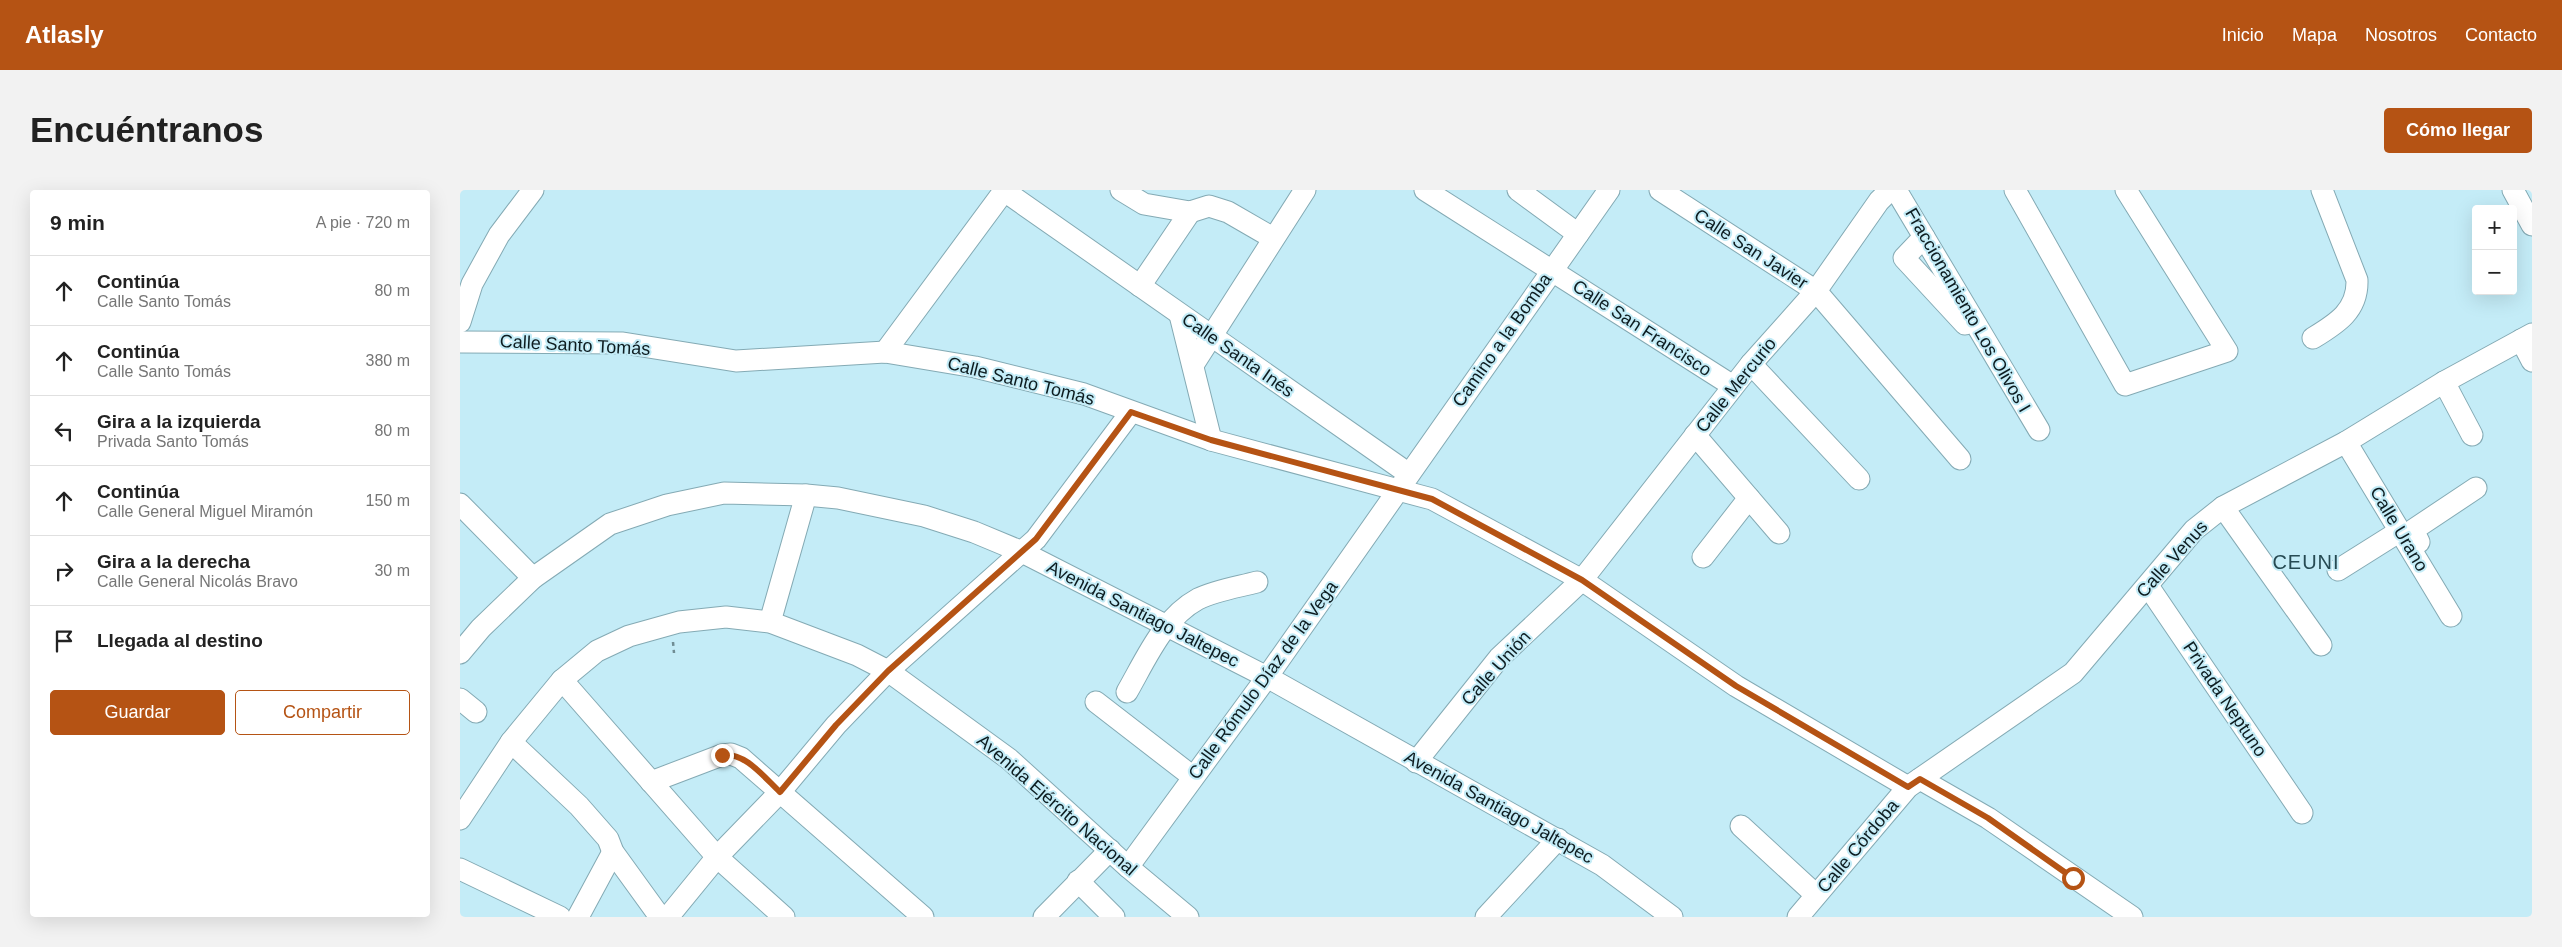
<!DOCTYPE html>
<html lang="es">
<head>
<meta charset="utf-8">
<style>
	body { margin:0; font-family:Helvetica,sans-serif; background:#f2f2f2; color:#222 }
	.controls { position:absolute; right:15px; top:15px; display:grid; overflow:hidden; border-radius:5px; box-shadow:0 5px 20px #0002 }
	.controls button { width:45px; height:45px; display:grid; place-items:center; padding:0; border:0; border-bottom:1px solid #e0e0e0; background:#fff; color:#222; font:25px sans-serif }
	.stop { position:absolute; width:15px; height:15px; margin:-11px; border:4px solid #b55314; border-radius:50%; background:#fff }
	.stop.end { background:#b55314; border-color:#fff; box-shadow:0 1px 5px #0008 }
	.list { margin:0; padding:0; list-style:none }
	h2 { display:flex; justify-content:space-between; align-items:center; height:65px; margin:0; padding:0 20px; font-size:21px }
	h2 small { font-size:16px; font-weight:400; color:#767676 }
	.list li { display:grid; grid-template-columns:32px 1fr auto; gap:15px; align-items:center; box-sizing:border-box; height:70px; padding:0 20px; border-top:1px solid #e0e0e0 }
	.list b { display:block; font-size:19px; white-space:nowrap }
	.list p { margin:0; font-size:16px; white-space:nowrap; color:#767676 }
	.list em { font-size:16px; font-style:normal; color:#767676 }
	.actions { display:flex; gap:10px; padding:15px 20px }
	.actions a { flex:1; padding:11px 0; border:1px solid #b55314; border-radius:5px; text-align:center; font-size:18px; color:#b55314 }
	.actions .main { background:#b55314; color:#fff }
	.icon { flex:none; width:28px; height:28px; fill:none; stroke:currentColor; stroke-width:2; stroke-linecap:round; stroke-linejoin:round }
	.map { position:relative; flex:none; width:2072px; height:727px; overflow:hidden; border-radius:5px }
	header { display:flex; align-items:center; gap:30px; box-sizing:border-box; height:70px; padding:0 25px; background:#b55314; color:#fff }
	header strong { font-size:24px }
	nav { display:flex; gap:28px; margin-inline-start:auto; font-size:18px }
	.intro { display:flex; align-items:center; justify-content:space-between; box-sizing:border-box; height:120px; padding:0 30px }
	h1 { margin:0; font-size:35px }
	.button { padding:12px 22px; border-radius:5px; background:#b55314; color:#fff; font-size:18px; font-weight:700 }
	main { display:flex; gap:30px; padding:0 30px }
	aside { flex:1; background:#fff; border-radius:5px; box-shadow:0 5px 20px #0002 }
	.map>svg:first-child { display:block }
	.lines { fill:none; stroke-linecap:round; stroke-linejoin:round }
	.minor-casing { stroke:#84aab4; stroke-width:23 }
	.path { stroke:#708d94; stroke-width:2.5; stroke-dasharray:4 4; stroke-linecap:butt }
	.minor { stroke:#fff; stroke-width:21 }
	.route { stroke:#b55314; stroke-width:6 }
	.labels { text-anchor:middle; stroke-width:4; stroke-linejoin:round; paint-order:stroke }
	.street-label { font-size:18px; fill:#0d1c20; stroke:#c4ecf7 }
	.quarter-label { font-size:20px; letter-spacing:1px; fill:#264a53; stroke:#c4ecf7 }
</style>
</head>
<body>
<header>
<strong>Atlasly</strong>
<nav><a>Inicio</a><a>Mapa</a><a>Nosotros</a><a>Contacto</a></nav>
</header>
<div class="intro"><h1>Encuéntranos</h1><a class="button">Cómo llegar</a></div>
<main>
<aside>
<h2>9 min<small>A pie · 720 m</small></h2>
<ul class="list">
<li><svg class="icon" aria-label="ahead" viewBox="0 0 24 24"><path d="M12 20V5M6 11l6-6 6 6"/></svg><div><b>Continúa</b><p>Calle Santo Tomás</p></div><em>80 m</em></li>
<li><svg class="icon" aria-label="ahead" viewBox="0 0 24 24"><path d="M12 20V5M6 11l6-6 6 6"/></svg><div><b>Continúa</b><p>Calle Santo Tomás</p></div><em>380 m</em></li>
<li><svg class="icon" aria-label="left" viewBox="0 0 24 24"><path d="M17 20v-9H6M10 6l-5 5 5 5"/></svg><div><b>Gira a la izquierda</b><p>Privada Santo Tomás</p></div><em>80 m</em></li>
<li><svg class="icon" aria-label="ahead" viewBox="0 0 24 24"><path d="M12 20V5M6 11l6-6 6 6"/></svg><div><b>Continúa</b><p>Calle General Miguel Miramón</p></div><em>150 m</em></li>
<li><svg class="icon" aria-label="right" viewBox="0 0 24 24"><path d="M7 20v-9h11M14 6l5 5-5 5"/></svg><div><b>Gira a la derecha</b><p>Calle General Nicolás Bravo</p></div><em>30 m</em></li>
<li><svg class="icon" aria-label="arrive" viewBox="0 0 24 24"><path d="M6 21V4h12l-3 4 3 4H6"/></svg><div><b>Llegada al destino</b></div></li>
</ul>
<div class="actions"><a class="main">Guardar</a><a>Compartir</a></div>
</aside>
<div class="map">
<svg width="2072" height="727" viewBox="0 0 2072 727">
	<rect width="100%" height="100%" fill="#c4ecf7"/>
	<g class="lines">
		<g class="minor-casing">
			<g id="minor">
				<polyline points="543,0 949,284"/>
				<polyline points="661,0 684,14 730,22 749,16 768,22 813,48"/>
				<polyline points="965,0 1273,196"/>
				<polyline points="1058,0 1118,44"/>
				<polyline points="1200,0 1356,101 1500,269"/>
				<polyline points="1436,0 1579,240"/>
				<polyline points="1555,0 1665,195 1767,161 1666,0"/>
				<polyline points="2053,0 2072,35"/>
				<polyline points="1464,47 1444,68 1505,134"/>
				<polyline points="680,96 730,22"/>
				<polyline points="720,125 751,250"/>
				<polyline points="0,132 12,94 39,45 73,0"/>
				<path d="M1853,148c23,-14 45,-27 44,-58l-35,-90"/>
				<polyline points="2061,150 2072,171"/>
				<polyline points="0,152 163,153 276,171 425,162 515,177 624,204 751,250 972,309 1122,390 1276,496 1448,597"/>
				<polyline points="425,162 544,1 549,0"/>
				<polyline points="1291,174 1399,289"/>
				<polyline points="733,175 845,0"/>
				<polyline points="1984,192 2012,245"/>
				<polyline points="1235,245 1319,343"/>
				<polyline points="1886,252 1991,426"/>
				<polyline points="0,314 73,388"/>
				<polyline points="1763,317 1861,455"/>
				<polyline points="1950,357 1959,352 1953,340 2016,298"/>
				<polyline points="1243,367 1289,308"/>
				<polyline points="1878,380 1940,341"/>
				<polyline points="1688,396 1842,623"/>
				<polyline points="310,432 346,305"/>
				<polyline points="0,463 21,438 73,388 150,334 207,315 264,303 346,305 378,308 464,326 514,342 562,362 807,487 1142,675 1212,727"/>
				<polyline points="102,490 257,667 324,727"/>
				<path d="M667,502c19,-33 36,-74 71,-93 18,-9 40,-12 59,-17"/>
				<polyline points="0,509 16,522"/>
				<polyline points="636,512 733,587"/>
				<polyline points="51,552 119,616 148,649 153,662 200,727"/>
				<polyline points="956,572 1039,468 1122,390 1291,174 1356,101 1419,11 1430,0"/>
				<polyline points="1460,589 1528,628 1672,727"/>
				<polyline points="191,592 262,565 271,564 281,568 463,727"/>
				<polyline points="0,629 51,552 102,490 137,461 169,446 219,432 266,427 310,432 397,465 428,481 549,569 668,677 728,727"/>
				<polyline points="1281,636 1356,705"/>
				<polyline points="668,677 807,487 1149,0"/>
				<polyline points="0,679 100,727"/>
				<polyline points="618,691 654,727"/>
				<polyline points="118,727 153,662"/>
				<polyline points="208,727 257,667 320,602 376,535 428,481 576,349 671,222"/>
				<polyline points="584,727 650,660"/>
				<polyline points="1026,727 1098,649"/>
				<polyline points="1338,727 1448,597 1613,483 1734,340 1763,317 1886,252 1984,192 2072,144"/>
			</g>
		</g>
		<polyline class="path" points="213,452 214,463"/>
		<use href="#minor" class="minor"/>
	</g>
	<g class="lines">
		<path class="route" d="M262,565c23,-3 42,22 58,37l56,-67 52,-54 148,-132 95,-127 80,28 221,59 150,81 154,106 172,101 12,-8 68,39 85,60"/>
	</g>
	<g class="labels">
		<g class="street-label">
			<text transform="translate(1291 59) rotate(33)" y="6">Calle San Javier</text>
			<text transform="translate(1508 120) rotate(60)" y="6">Fraccionamiento Los Olivos I</text>
			<text transform="translate(1182 138) rotate(33)" y="6">Calle San Francisco</text>
			<text transform="translate(1042 150) rotate(-55)" y="6">Camino a la Bomba</text>
			<text transform="translate(115 155) rotate(3)" y="6">Calle Santo Tomás</text>
			<text transform="translate(778 165) rotate(35)" y="6">Calle Santa Inés</text>
			<text transform="translate(561 191) rotate(14)" y="6">Calle Santo Tomás</text>
			<text transform="translate(1276 195) rotate(-51)" y="6">Calle Mercurio</text>
			<text transform="translate(1939 339) rotate(59)" y="6">Calle Urano</text>
			<text transform="translate(1712 369) rotate(-48)" y="6">Calle Venus</text>
			<text transform="translate(683 424) rotate(27)" y="6">Avenida Santiago Jaltepec</text>
			<text transform="translate(1036 478) rotate(-48)" y="6">Calle Unión</text>
			<text transform="translate(803 490) rotate(-54)" y="6">Calle Rómulo Díaz de la Vega</text>
			<text transform="translate(1765 509) rotate(56)" y="6">Privada Neptuno</text>
			<text transform="translate(597 615) rotate(41)" y="6">Avenida Ejército Nacional</text>
			<text transform="translate(1039 617) rotate(29)" y="6">Avenida Santiago Jaltepec</text>
			<text transform="translate(1398 656) rotate(-50)" y="6">Calle Córdoba</text>
		</g>
		<g class="quarter-label">
			<text x="1846" y="379">CEUNI</text>
		</g>
	</g>
</svg>
<div class="controls">
<button>+</button>
<button>−</button>
</div>
<div class="stop" style="left:1613px;top:688px"></div>
<div class="stop end" style="left:262px;top:565px"></div>
</div>
</main>
</body>
</html>
